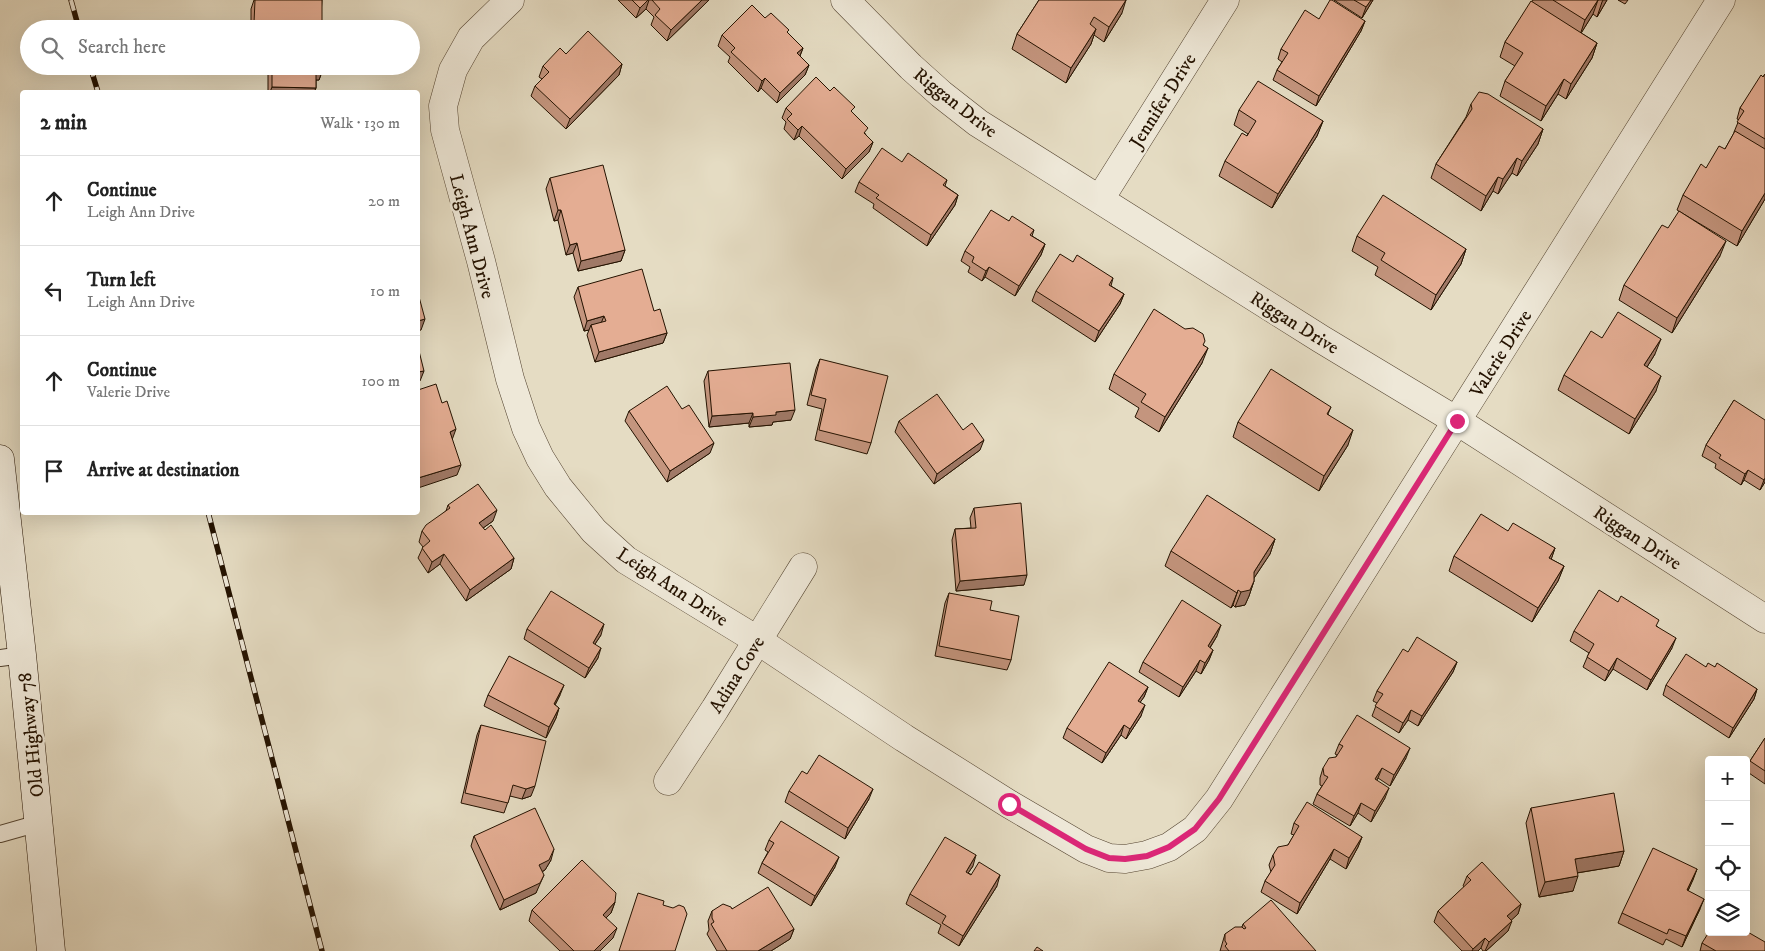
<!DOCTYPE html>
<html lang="en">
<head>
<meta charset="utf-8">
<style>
	body { margin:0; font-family:"IM FELL DW Pica",serif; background:#f2f2f2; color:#222 }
	.controls { position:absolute; right:15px; bottom:15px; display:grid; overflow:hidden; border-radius:5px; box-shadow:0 5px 20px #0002 }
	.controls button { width:45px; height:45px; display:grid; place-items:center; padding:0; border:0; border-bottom:1px solid #e0e0e0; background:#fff; color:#222; font:25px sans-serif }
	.stop { position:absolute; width:15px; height:15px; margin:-11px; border:4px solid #db2777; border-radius:50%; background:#fff }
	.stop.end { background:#db2777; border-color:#fff; box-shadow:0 1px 5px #0008 }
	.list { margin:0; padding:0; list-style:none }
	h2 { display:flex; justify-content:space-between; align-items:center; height:65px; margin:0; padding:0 20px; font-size:21px }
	h2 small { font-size:16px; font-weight:400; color:#767676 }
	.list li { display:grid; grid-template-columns:32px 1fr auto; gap:15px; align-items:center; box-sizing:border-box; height:90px; padding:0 20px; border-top:1px solid #e0e0e0 }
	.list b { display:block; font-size:19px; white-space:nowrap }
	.list p { margin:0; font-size:16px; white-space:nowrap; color:#767676 }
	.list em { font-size:16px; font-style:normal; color:#767676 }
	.icon { flex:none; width:28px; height:28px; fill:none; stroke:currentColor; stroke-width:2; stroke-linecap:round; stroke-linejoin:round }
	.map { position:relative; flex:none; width:1765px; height:951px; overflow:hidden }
	.search { position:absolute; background:#fff; box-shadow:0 5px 20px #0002; left:20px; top:20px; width:400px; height:55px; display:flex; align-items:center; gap:12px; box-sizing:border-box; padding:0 18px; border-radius:28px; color:#767676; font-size:19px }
	.panel { position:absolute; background:#fff; box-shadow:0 5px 20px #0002; left:20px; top:90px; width:400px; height:425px; border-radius:5px }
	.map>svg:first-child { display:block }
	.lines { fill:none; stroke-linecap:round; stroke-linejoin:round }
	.lane-casing { stroke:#544431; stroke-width:18 }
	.street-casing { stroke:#544431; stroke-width:29 }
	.secondary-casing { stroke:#241200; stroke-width:29 }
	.lane { stroke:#eee8d8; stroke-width:16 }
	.street { stroke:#eee8d8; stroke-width:28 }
	.secondary { stroke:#eee8d8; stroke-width:28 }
	.rail-casing { stroke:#241200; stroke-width:5.5 }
	.rail { stroke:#eee8d8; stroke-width:4; stroke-dasharray:11; stroke-linecap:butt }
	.wall { fill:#c4957e; stroke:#241200 }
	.shaded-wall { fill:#a07967; stroke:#241200 }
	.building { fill:#e4ad93; stroke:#241200 }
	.route { stroke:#db2777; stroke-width:6 }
	.labels { text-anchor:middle; stroke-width:5; stroke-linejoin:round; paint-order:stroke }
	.street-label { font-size:19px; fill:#241200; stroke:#eee8d8 }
</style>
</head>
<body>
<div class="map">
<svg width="1765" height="951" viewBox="0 0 1765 951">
	<rect width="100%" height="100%" fill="#e5dcc3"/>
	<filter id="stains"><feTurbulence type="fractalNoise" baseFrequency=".004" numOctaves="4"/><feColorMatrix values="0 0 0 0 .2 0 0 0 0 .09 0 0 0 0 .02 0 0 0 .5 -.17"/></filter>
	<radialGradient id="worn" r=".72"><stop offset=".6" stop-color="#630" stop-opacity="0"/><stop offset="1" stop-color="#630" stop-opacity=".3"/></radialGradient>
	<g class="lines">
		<g class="lane-casing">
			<g id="lane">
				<polyline points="0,658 22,655"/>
				<polyline points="0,834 39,823"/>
			</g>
		</g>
		<g class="street-casing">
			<g id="street">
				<polyline points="510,0 471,38 453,70 443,106 445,130 481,261 510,379 526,428 540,458 558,487 594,531 626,560 757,640 904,738 1009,804 1086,849 1109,858 1125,859 1147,855 1169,847 1195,829 1219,799 1721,0"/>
				<polyline points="845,0 911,67 941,94 978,123 1321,339 1457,421 1765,619"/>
				<polyline points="1100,199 1225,0"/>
				<polyline points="668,781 715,709 803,567"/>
			</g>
		</g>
		<g class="secondary-casing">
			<polyline id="secondary" points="0,459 22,655 51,951"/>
		</g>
		<use href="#lane" class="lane"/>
		<use href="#street" class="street"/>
		<use href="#secondary" class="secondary"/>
		<g class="rail-casing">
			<g id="rail">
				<polyline points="71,0 79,29"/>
				<polyline points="90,66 98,92"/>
				<polyline points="208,512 322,951"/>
			</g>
		</g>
		<use href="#rail" class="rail"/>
	</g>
	<g class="wall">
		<polygon points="254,0 322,0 320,29 251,29 251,9"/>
		<polygon points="618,0 709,0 667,41 651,25 654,17 646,9 636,18"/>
		<polygon points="1039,0 1122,13 1104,42 1094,35 1091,44 1066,83 1012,49 1017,34"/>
		<polygon points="1334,0 1373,0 1362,18"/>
		<polygon points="1533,0 1607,0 1597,17 1593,14 1581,33 1597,43 1592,58 1566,99 1558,94 1541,121 1500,96 1505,81 1515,66 1500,57 1505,42"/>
		<polygon points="1618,0 1628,0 1625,4"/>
		<polygon points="765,18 788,33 803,48 800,56 809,65 805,75 777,103 761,88 758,92 728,62 730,57 718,46 722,35"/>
		<polygon points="1319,19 1365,21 1361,31 1316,106 1273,80 1277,70 1282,62 1278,59 1281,49"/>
		<polygon points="622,64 619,75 566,129 531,96 535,86 542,79 539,77 543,66"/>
		<polygon points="268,66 323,66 323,69 319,80 316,80 316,88 314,92 268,92"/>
		<polygon points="1765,74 1765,199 1737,246 1677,210 1683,195 1706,168 1725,149 1734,133 1734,132 1739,120 1737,119 1740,108"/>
		<polygon points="830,91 853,113 866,135 873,142 869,152 842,179 799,136 794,140 784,129 786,122 782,118 786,108"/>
		<polygon points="1471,104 1543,129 1538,144 1517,176 1512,173 1498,194 1493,191 1481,211 1431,178 1436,164 1466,117"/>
		<polygon points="1239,110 1323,121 1317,136 1272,208 1219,176 1225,161 1248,134 1234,125"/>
		<polygon points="902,162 947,180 945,186 958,195 955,205 927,246 873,208 874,204 855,192 859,182"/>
		<polygon points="550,178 625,250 621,261 578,271 573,253 566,255 558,220 554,221 546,189"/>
		<polygon points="1009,221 1034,230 1032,236 1045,244 1041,255 1015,296 985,277 982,281 968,272 970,267 961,261 965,251"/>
		<polygon points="1357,236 1466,249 1461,264 1431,310 1375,275 1378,267 1352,251"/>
		<polygon points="1720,256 1672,333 1619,300 1624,285"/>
		<polygon points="1073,262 1113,278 1111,286 1124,294 1120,304 1095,342 1032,301 1036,291"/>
		<polygon points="578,287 654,311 667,333 663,343 595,362 587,335 589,330 584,331 574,297"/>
		<polygon points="1602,338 1655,354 1647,367 1656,391 1629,434 1558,390 1564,375"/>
		<polygon points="1204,345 1202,363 1159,432 1135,417 1139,408 1109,389 1114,374"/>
		<polygon points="820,359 871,443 867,454 815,440 822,409 807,405 816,369"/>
		<polygon points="708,371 791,420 773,422 772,425 749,427 749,423 709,427 704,381"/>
		<polygon points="1734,400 1765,482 1760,490 1744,480 1741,485 1715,468 1716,464 1702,456 1706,445"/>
		<polygon points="1331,407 1328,414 1348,445 1319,491 1233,437 1238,422"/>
		<polygon points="629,411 710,453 667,482 625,421"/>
		<polygon points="899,421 963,430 980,450 934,484 895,432"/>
		<polygon points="448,505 493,521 483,528 514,558 511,569 466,601 440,564 428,573 418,558 423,547 419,542 422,531 446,511"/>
		<polygon points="974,508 1024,585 956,591 952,540 955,529 971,528 970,518"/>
		<polygon points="1508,531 1555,548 1551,559 1564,566 1558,581 1532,622 1449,571 1454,556"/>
		<polygon points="1275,539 1270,554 1254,578 1254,581 1249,596 1245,605 1235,607 1233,605 1231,608 1165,566 1171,551"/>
		<polygon points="949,593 990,610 1011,660 1007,670 935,656 945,603"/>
		<polygon points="1657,626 1672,648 1647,690 1613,669 1605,681 1583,667 1589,653 1570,641 1574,631"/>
		<polygon points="527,629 601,635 595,644 598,658 585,678 524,639"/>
		<polygon points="1217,636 1210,648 1213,650 1209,660 1201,674 1196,671 1179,697 1139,672 1143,662"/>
		<polygon points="1408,652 1457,662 1453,672 1418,726 1408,720 1399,733 1372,716 1377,703 1373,701 1377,691"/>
		<polygon points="1706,667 1715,667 1757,689 1754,699 1729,738 1663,695 1666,685"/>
		<polygon points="1148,687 1144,697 1140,702 1141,716 1126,739 1121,735 1102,763 1063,738 1067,728"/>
		<polygon points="488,695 560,695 555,705 559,708 556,718 546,738 484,706"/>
		<polygon points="481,725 531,796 522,799 510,796 504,813 461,803 477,735"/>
		<polygon points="1765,738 1765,784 1746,771 1750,761"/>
		<polygon points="1339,744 1406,758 1390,786 1378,778 1377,780 1385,798 1371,822 1358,813 1350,826 1313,804 1317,794 1322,786 1320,785 1320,778 1323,768 1336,757 1337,755 1335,754"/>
		<polygon points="789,791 869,799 845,839 785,802"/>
		<polygon points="1531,808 1624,851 1619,866 1577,873 1573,891 1539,897 1526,823"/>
		<polygon points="1294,823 1362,837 1358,847 1346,869 1330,859 1297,914 1261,892 1265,881 1271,872 1269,865 1273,855 1288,845 1294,835 1291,834"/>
		<polygon points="474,836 551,860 545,870 542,872 536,893 500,910 471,846"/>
		<polygon points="769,840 835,867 811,906 758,873 762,863 768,852 765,850"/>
		<polygon points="973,866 968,873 997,886 959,946 938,933 941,925 906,904 910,894"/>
		<polygon points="1697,869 1688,891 1700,909 1682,947 1666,939 1663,945 1618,923 1622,913"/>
		<polygon points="1467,876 1521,904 1518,914 1511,920 1508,931 1486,951 1483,951 1481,948 1478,951 1462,951 1434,922 1438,911 1464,887 1463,886"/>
		<polygon points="615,902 611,913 606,918 613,938 600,951 560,951 529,921 532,910"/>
		<polygon points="732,909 794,929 790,939 771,951 717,951 707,934 709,930 708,921 712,911"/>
		<polygon points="1243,924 1316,951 1220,951 1225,934 1242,927"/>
		<polygon points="1702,943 1765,951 1700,951"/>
	</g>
	<g class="shaded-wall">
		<polygon points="648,0 649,0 646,9 636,18 640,8"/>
		<polygon points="702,0 709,0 667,41 671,30"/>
		<polygon points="1126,0 1122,13 1104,42 1109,27"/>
		<polygon points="1371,0 1373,0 1362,18 1366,7"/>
		<polygon points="1598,0 1593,14 1580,35 1585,20"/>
		<polygon points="1603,0 1607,0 1597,17 1602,2"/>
		<polygon points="1365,21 1361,31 1316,106 1319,96"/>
		<polygon points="254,23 273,23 271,29 252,29"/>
		<polygon points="315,23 322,23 320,29 313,29"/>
		<polygon points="1096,29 1091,44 1066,83 1071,68"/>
		<polygon points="1597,43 1592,58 1566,99 1571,84"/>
		<polygon points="803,48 799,58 797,53"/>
		<polygon points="622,64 619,75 566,129 570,119"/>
		<polygon points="809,65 805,75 777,103 780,93"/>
		<polygon points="316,69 323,69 319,80 312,80"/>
		<polygon points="765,78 761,88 758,92 762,81"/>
		<polygon points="1564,79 1558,94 1541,121 1546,106"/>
		<polygon points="272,87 316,88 314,92 270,92"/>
		<polygon points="1323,121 1317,136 1272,208 1278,194"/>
		<polygon points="802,126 799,136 794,140 798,130"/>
		<polygon points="1543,129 1538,144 1517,176 1522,161"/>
		<polygon points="873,142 869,152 842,179 846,169"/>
		<polygon points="1517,158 1512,173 1498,194 1503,179"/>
		<polygon points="1498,177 1493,191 1481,211 1486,196"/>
		<polygon points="1765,193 1765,199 1737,246 1742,231"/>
		<polygon points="958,195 955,205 927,246 931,235"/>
		<polygon points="558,210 561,210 558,220 554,221"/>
		<polygon points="1726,241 1720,256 1672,333 1677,318"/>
		<polygon points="577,243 573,253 566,255 570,245"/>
		<polygon points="1045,244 1041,255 1015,296 1019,286"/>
		<polygon points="1466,249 1461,264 1431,310 1436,295"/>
		<polygon points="625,250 621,261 578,271 581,261"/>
		<polygon points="989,267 985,277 982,281 986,271"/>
		<polygon points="1124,294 1120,304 1095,342 1099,331"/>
		<polygon points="604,316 600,326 591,325 589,330 584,331 587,321"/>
		<polygon points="425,319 421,330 418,331 418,321"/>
		<polygon points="667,333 663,343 595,362 599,352"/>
		<polygon points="1661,339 1655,354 1639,380 1644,365"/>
		<polygon points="1208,348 1202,363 1159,432 1165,417"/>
		<polygon points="424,371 420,381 418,382 418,372"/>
		<polygon points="1661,376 1656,391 1629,434 1635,419"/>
		<polygon points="795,410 791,420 773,422 772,425 749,427 753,417 776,412"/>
		<polygon points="753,413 749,423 709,427 712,416"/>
		<polygon points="456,429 452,440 450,432"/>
		<polygon points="1353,430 1348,445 1319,491 1324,476"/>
		<polygon points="984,440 980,450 934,484 937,474"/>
		<polygon points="714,443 710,453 667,482 670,471"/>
		<polygon points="461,465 457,475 418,488 418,478"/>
		<polygon points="1748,470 1744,480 1741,485 1745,474"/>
		<polygon points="1765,478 1765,482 1760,490 1764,480"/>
		<polygon points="497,510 493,521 476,533 479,523"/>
		<polygon points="1275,539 1270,554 1248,587 1254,572"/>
		<polygon points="1555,548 1550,563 1549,558"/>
		<polygon points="444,554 440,564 428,573 432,562"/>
		<polygon points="514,558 511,569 466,601 470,590"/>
		<polygon points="1564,566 1558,581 1532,622 1538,608"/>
		<polygon points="1027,575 1024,585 956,591 960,581"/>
		<polygon points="1254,581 1249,596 1245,605 1235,607 1241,592"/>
		<polygon points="1238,590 1233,605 1231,608 1237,593"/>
		<polygon points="604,624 601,635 589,653 593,643"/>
		<polygon points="1221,625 1217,636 1204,657 1208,646"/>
		<polygon points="1676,638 1672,648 1647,690 1651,680"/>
		<polygon points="601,648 598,658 585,678 589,668"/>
		<polygon points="1213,650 1209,660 1201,674 1205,663"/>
		<polygon points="1617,658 1613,669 1605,681 1609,671"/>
		<polygon points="1200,660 1196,671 1179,697 1183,687"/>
		<polygon points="1457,662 1453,672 1418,726 1422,716"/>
		<polygon points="564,685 560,695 550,715 554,704"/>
		<polygon points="1148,687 1144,697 1134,711 1138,701"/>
		<polygon points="1757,689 1754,699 1729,738 1733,728"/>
		<polygon points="1145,705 1141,716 1126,739 1130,729"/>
		<polygon points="559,708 556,718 546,738 549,727"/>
		<polygon points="1411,710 1408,720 1399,733 1403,723"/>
		<polygon points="1124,725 1121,735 1102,763 1106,753"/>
		<polygon points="1410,748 1406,758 1390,786 1394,775"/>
		<polygon points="1382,768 1378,778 1371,789 1375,779"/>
		<polygon points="535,786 531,796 522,799 526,789"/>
		<polygon points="1389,788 1385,798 1371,822 1375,811"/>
		<polygon points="873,789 869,799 845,839 848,828"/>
		<polygon points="1361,803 1358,813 1350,826 1354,816"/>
		<polygon points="1362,837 1358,847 1346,869 1349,858"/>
		<polygon points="554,849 551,860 545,870 535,875 539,865"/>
		<polygon points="1334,849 1330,859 1297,914 1300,903"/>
		<polygon points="1624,851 1619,866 1570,874 1575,859"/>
		<polygon points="976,855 973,866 962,882 966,872"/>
		<polygon points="839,857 835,867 811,906 815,896"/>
		<polygon points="1697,869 1693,880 1683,901 1687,890"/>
		<polygon points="544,875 536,893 500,910 504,900"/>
		<polygon points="1000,875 997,886 959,946 963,936"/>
		<polygon points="1578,876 1573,891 1539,897 1545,882"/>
		<polygon points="1704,899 1700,909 1682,947 1686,936"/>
		<polygon points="615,902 611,913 599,925 603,915"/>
		<polygon points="1521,904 1518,914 1504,927 1507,916"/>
		<polygon points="1512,921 1508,931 1486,951 1485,951 1489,942"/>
		<polygon points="617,928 613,938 600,951 594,951"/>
		<polygon points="794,929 790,939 771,951 758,951"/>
		<polygon points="1485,938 1481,948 1478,951 1472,951 1473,949"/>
	</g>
	<g class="building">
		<polygon points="255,0 322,0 322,23 315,23 315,29 273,29 273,23 254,23"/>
		<polygon points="632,0 648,0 640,8"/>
		<polygon points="652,0 702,0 671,30 655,15 660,9"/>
		<polygon points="1039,0 1126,0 1109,27 1094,17 1090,24 1096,29 1071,68 1017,34"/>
		<polygon points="1330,0 1332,0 1365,21 1319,96 1277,70 1288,53 1281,49 1305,10 1319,19"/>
		<polygon points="1354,0 1371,0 1366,7"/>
		<polygon points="1553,0 1598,0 1585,20"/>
		<polygon points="1531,1 1597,43 1571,84 1564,79 1546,106 1505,81 1523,53 1505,42"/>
		<polygon points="752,5 765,18 771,13 789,30 787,32 803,48 797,53 809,65 780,93 765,78 762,81 731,52 735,48 722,35"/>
		<polygon points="588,31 622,64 570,119 535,86 549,72 543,66 560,48 566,54"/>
		<polygon points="272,66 323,66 323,69 316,69 316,88 272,87"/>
		<polygon points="1765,74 1765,139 1737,122 1744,111 1740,108 1761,75 1763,77"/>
		<polygon points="816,77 830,91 834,87 855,107 851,111 868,128 864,133 873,142 846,169 802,126 798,130 787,119 792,114 786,108"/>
		<polygon points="1258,81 1323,121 1278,194 1225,161 1242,133 1247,136 1256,121 1239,110"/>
		<polygon points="1479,92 1488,94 1543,129 1522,161 1517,158 1503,179 1498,177 1486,196 1436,164 1472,109 1471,104"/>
		<polygon points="1735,131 1765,149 1765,193 1742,231 1683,195 1701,164 1706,168 1719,146 1725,149"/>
		<polygon points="882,148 902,162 908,153 947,180 943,185 958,195 931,235 876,198 879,195 859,182"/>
		<polygon points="603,165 625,250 581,261 577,243 570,245 561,210 558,210 550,178"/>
		<polygon points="1383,195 1466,249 1436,295 1381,260 1385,253 1357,236"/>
		<polygon points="991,210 1009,221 1012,216 1034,230 1030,235 1045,244 1019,286 989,267 986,271 972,262 974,257 965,251"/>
		<polygon points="1679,211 1726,241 1677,318 1624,285 1662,225 1668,228"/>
		<polygon points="1060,254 1073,262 1077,255 1113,278 1109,285 1124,294 1099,331 1036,291"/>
		<polygon points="642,269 654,311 660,309 667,333 599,352 591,325 606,321 604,316 587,321 578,287"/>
		<polygon points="418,293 425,319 418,321"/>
		<polygon points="1154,309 1185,329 1193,328 1203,334 1205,341 1203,345 1208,348 1165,417 1141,402 1146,394 1114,374"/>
		<polygon points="1618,312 1661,339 1644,365 1661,376 1635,419 1564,375 1591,331 1602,338"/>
		<polygon points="418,347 424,371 418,372"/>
		<polygon points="820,359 888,376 871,443 819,430 826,399 811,395"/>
		<polygon points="790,363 795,410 776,412 776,415 753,417 753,413 712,416 708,371"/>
		<polygon points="1271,369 1331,407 1327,414 1353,430 1324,476 1238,422"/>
		<polygon points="436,384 442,403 447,401 456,429 450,432 461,465 418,478 418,390"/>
		<polygon points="667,386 682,409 689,405 714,443 670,471 629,411"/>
		<polygon points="937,394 963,430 972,423 984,440 937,474 899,421"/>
		<polygon points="1734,400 1765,420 1765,478 1764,480 1748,470 1745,474 1719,458 1721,455 1706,445"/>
		<polygon points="478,484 497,510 479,523 485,530 491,525 514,558 470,590 444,554 432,562 422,548 430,541 422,531 426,525 450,508 448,505"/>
		<polygon points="1207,495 1275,539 1254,572 1254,581 1250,590 1241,592 1238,590 1237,593 1171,551"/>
		<polygon points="1021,503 1027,575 960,581 955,529 976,528 974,508"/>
		<polygon points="1481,514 1508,531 1513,523 1555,548 1549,558 1564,566 1538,608 1454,556"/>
		<polygon points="1599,590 1618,602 1621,596 1659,620 1656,626 1676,638 1651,680 1617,658 1609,671 1587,657 1594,644 1574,631"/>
		<polygon points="551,591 604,624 593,643 601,648 589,668 527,629"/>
		<polygon points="949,593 992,601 990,610 1019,616 1011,660 939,646"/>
		<polygon points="1182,600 1221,625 1208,646 1213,650 1205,663 1200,660 1183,687 1143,662"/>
		<polygon points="1417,637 1457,662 1422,716 1411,710 1403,723 1375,706 1383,694 1377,691 1403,649 1408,652"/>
		<polygon points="1686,654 1706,667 1708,663 1715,667 1717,663 1757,689 1733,728 1666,685"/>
		<polygon points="509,656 564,685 554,704 559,708 549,727 488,695"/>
		<polygon points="1109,662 1148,687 1138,701 1145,705 1130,729 1124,725 1106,753 1067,728"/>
		<polygon points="1357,715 1410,748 1394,775 1382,768 1375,779 1389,788 1375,811 1361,803 1354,816 1317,794 1328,777 1324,775 1323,768 1329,758 1336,757 1343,746 1339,744"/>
		<polygon points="481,725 546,741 535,786 526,789 513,785 508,803 465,793"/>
		<polygon points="1765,738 1765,771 1750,761"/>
		<polygon points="819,755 873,789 848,828 789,791 802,771 807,774"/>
		<polygon points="1614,793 1624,851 1575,859 1578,876 1545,882 1531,808"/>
		<polygon points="1307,802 1362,837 1349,858 1334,849 1300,903 1265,881 1275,865 1273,855 1278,847 1288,845 1299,826 1294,823"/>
		<polygon points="535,808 554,849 549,860 539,865 544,875 540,883 504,900 474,836"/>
		<polygon points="781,821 839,857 815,896 762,863 774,843 769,840"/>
		<polygon points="945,837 976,855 966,872 971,875 979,862 1000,875 963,936 942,923 946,916 910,894"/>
		<polygon points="1653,848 1697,869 1687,890 1704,899 1686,936 1669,929 1667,934 1622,913"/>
		<polygon points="582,860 616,893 615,902 603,915 617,928 594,951 574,951 532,910"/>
		<polygon points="1482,862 1521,904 1507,916 1512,921 1489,942 1485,938 1473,949 1438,911 1471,880 1467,876"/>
		<polygon points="768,887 794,929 758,951 727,951 711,924 714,922 712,918 712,911 723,904 731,907 732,909"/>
		<polygon points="638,893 664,901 663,905 673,908 679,905 684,907 687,914 675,951 619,951"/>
		<polygon points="1271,900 1316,951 1229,951 1225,946 1227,944 1225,941 1225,934 1235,927 1242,927 1244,929 1246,928 1243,924"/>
		<polygon points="1746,931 1765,942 1765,951 1716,951 1702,943 1709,932 1746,932"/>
		<polygon points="1037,947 1043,951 1034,951"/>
	</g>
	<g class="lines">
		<polyline class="route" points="1009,804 1086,849 1109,858 1125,859 1147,856 1169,847 1195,829 1219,799 1457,421"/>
	</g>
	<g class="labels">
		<g class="street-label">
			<text transform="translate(1162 100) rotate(-58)" y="7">Jennifer Drive</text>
			<text transform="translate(956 102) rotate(38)" y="7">Riggan Drive</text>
			<text transform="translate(473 236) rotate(75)" y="7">Leigh Ann Drive</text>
			<text transform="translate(1295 322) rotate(32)" y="7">Riggan Drive</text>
			<text transform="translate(1500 353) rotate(-58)" y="7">Valerie Drive</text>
			<text transform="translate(1638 537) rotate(33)" y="7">Riggan Drive</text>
			<text transform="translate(673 586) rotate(33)" y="7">Leigh Ann Drive</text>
			<text transform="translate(736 674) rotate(-58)" y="7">Adina Cove</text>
			<text transform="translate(30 735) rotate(-96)" y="7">Old Highway 78</text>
		</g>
	</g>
	<rect width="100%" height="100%" filter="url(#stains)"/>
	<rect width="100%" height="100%" fill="url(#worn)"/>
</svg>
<div class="controls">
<button>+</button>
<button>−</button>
<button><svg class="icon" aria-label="locate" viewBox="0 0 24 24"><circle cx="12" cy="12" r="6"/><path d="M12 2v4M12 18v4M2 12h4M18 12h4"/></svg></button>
<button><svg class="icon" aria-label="layers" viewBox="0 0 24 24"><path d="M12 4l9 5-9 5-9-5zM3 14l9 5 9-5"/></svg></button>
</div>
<div class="stop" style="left:1009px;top:804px"></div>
<div class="stop end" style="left:1457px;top:421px"></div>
<div class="search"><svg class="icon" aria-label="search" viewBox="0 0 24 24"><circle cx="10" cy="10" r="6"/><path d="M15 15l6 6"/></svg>Search here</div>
<section class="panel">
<h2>2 min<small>Walk · 130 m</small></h2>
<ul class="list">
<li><svg class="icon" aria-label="ahead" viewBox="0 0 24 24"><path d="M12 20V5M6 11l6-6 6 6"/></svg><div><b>Continue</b><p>Leigh Ann Drive</p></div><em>20 m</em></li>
<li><svg class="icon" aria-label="left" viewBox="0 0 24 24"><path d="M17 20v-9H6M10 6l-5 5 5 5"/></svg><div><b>Turn left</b><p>Leigh Ann Drive</p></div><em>10 m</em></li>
<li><svg class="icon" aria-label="ahead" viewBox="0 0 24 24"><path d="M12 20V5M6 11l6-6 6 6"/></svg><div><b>Continue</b><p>Valerie Drive</p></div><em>100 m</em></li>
<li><svg class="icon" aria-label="arrive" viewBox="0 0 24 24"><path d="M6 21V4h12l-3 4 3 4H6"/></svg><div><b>Arrive at destination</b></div></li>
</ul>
</section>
</div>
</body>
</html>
